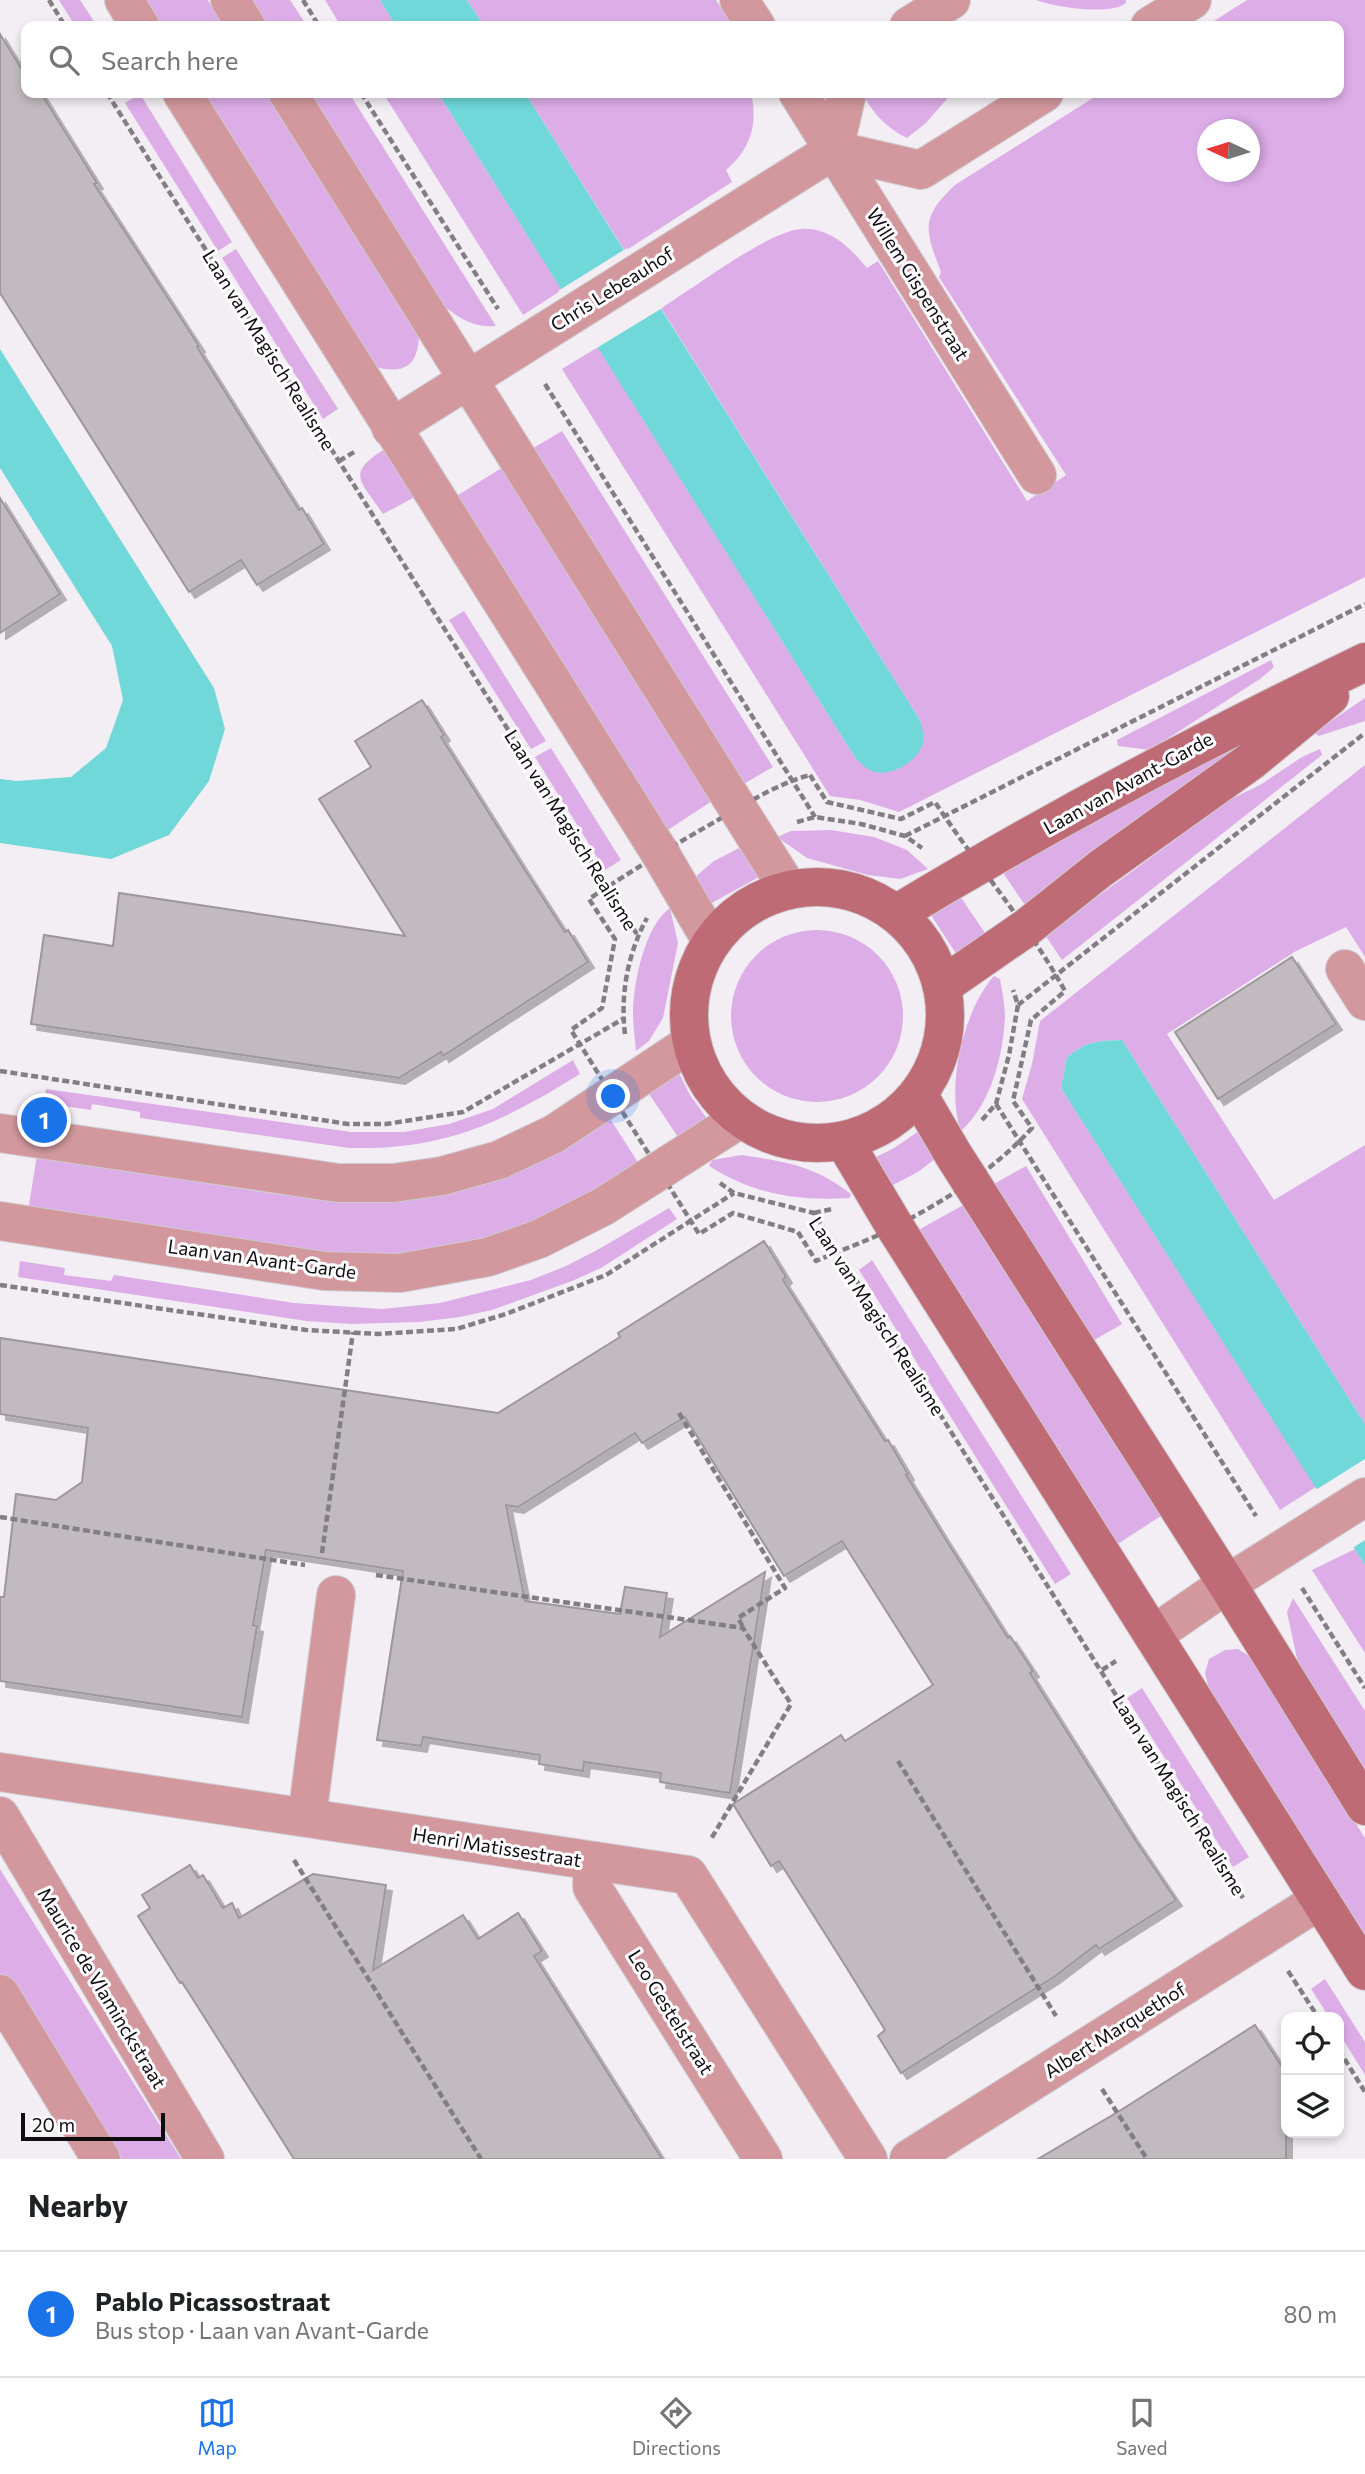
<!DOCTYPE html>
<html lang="en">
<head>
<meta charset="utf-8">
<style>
	body { margin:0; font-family:Commissioner,sans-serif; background:#f6f6f6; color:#202124 }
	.controls { position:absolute; right:21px; bottom:21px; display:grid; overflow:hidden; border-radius:14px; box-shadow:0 4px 10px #0003 }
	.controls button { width:63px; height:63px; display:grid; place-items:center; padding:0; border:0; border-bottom:2px solid #e0e0e0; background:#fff; color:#202124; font:35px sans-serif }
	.compass { position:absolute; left:1197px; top:119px; width:63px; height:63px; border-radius:50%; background:#fff; box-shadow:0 4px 10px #0003; rotate:274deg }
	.scale { position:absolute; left:21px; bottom:18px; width:144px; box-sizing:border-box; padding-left:7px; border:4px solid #0e0d0f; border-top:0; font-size:19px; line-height:24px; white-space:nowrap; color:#0e0d0f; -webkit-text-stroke:5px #fefcff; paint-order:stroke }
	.you { position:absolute; left:614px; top:1097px; width:24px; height:24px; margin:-18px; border:5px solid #fff; border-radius:50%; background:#1a73e8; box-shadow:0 0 0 10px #1a73e833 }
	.badge { display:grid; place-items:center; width:46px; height:46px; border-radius:50%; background:#1a73e8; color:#fff; font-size:23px; font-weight:700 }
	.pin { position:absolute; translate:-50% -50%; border:4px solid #fff; box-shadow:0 2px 7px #0006 }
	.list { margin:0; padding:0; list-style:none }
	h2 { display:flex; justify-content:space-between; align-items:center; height:91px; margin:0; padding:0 28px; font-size:30px }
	h2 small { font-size:23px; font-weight:400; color:#757577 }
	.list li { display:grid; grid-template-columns:46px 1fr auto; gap:21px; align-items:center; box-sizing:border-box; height:126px; padding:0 28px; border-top:2px solid #e0e0e0 }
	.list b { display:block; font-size:26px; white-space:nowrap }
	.list p { margin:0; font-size:23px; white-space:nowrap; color:#757577 }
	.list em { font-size:23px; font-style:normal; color:#757577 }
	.icon { flex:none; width:38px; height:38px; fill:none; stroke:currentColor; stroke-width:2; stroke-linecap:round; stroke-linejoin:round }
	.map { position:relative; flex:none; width:1365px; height:2159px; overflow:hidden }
	.search { position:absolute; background:#fff; box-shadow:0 4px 10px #0003; left:21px; right:21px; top:21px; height:77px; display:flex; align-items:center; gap:18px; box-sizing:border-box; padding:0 24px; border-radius:14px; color:#757577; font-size:26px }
	.sheet { height:217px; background:#fff }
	nav { display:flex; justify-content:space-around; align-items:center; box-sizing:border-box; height:98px; border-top:2px solid #e0e0e0; background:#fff; font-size:19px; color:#757577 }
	nav a { display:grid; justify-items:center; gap:4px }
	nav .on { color:#1a73e8 }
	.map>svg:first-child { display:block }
	.green { fill:#ddade8; fill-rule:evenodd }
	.water { fill:#70d8d9 }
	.pier { fill:#f3eef4 }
	.building { fill:#c1bbbf; stroke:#9d979b; stroke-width:2; filter:url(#shadow) }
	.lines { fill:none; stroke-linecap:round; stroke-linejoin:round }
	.minor-casing { stroke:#cecacf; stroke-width:40 }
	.tertiary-casing { stroke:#cecacf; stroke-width:40 }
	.secondary-casing { stroke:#cecacf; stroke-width:40 }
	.path { stroke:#827f83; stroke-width:4.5; stroke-dasharray:7 3.5; stroke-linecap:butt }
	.minor { stroke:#d2989d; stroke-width:38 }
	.tertiary { stroke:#d2989d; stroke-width:38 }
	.secondary { stroke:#bf6b75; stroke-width:38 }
	.labels { text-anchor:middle; stroke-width:6; stroke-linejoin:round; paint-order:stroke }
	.street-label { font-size:19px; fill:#0e0d0f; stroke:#fefcff }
</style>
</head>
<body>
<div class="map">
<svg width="1365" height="2159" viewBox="0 0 1365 2159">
	<defs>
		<filter id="shadow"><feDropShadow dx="6" dy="6" stdDeviation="0" flood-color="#0004"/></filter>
	</defs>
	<rect width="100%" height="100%" fill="#f3eef4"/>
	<g class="green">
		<polygon points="59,0 80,0 97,26 75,26"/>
		<polygon points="142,0 208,0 224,26 158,26"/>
		<polygon points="247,0 290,0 307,26 264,26"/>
		<polygon points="325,0 380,0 396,26 341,26"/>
		<polygon points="467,0 716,0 733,26 484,26"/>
		<path d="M1036,0h90v3c-16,13 -72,4 -90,-3z"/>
		<path d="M1247,0h118v577l-466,235 -39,-12 -30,-4 -268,-427 36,-22 258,412 50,5c16,-13 19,-24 14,-44l-259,-412c32,-19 107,-77 140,-79 28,-2 50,19 66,39l11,-7 149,240 39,-26 -127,-198 2,-5c-16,-42 -21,-54 14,-87l146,-92h238v-67h-133zM1208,130h42v42h-42z"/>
		<path d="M200,93h66l153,242c-1,33 -17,40 -47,31z"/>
		<path d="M306,93h43l147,233c-26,2 -40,-10 -59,-26z"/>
		<polygon points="383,93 438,93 562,290 523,315"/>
		<path d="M525,93h226c7,31 0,56 -25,77l6,12 -107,69z"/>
		<path d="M869,93h83l-26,30 -19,15c-19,-9 -33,-23 -43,-42z"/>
		<polygon points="140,94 232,242 218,251 125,103"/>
		<polygon points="236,249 338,409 323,419 222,258"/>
		<polygon points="562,431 773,767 740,786 530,450"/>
		<path d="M386,448l29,49 -32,17c-23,-34 -38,-40 3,-66z"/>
		<polygon points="503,467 712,801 665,832 455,497"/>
		<polygon points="464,611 546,741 531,749 449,620"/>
		<polygon points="1271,660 1274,667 1260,679 1150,750 1118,746 1117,740"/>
		<polygon points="1365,698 1365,721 1319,736 1317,735 1315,732"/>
		<polygon points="1233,740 1243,747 1027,908 1001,870"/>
		<polygon points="551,748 621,860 605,870 535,757"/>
		<polygon points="1320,749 1322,755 1062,960 1045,935 1231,799 1260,785 1302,757"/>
		<path d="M1365,765v192l-19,-30 -50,24 -129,83 107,166 91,-55v279l-243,-384c-25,1 -35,1 -55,17l-6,31 255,399 -36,23 -258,-411 10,-35 8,-43z"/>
		<polygon points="831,830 874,837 907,850 928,869 900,879 868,875 807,858 777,837 791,831"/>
		<polygon points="739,848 759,877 710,904 694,878 714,861"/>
		<polygon points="958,893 987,936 957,955 929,912"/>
		<path d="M670,908l8,35 -15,75 -14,23 -13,10c-1,-12 -3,-25 -3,-38 0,-29 12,-88 37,-105z"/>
		<circle cx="817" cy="1016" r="86"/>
		<path d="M994,976l6,3c2,12 5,25 5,38 -2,39 -14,87 -44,114 -16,-43 3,-122 33,-155z"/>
		<path d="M573,1060l7,14c-79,49 -135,76 -231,74l-209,-30v-6l-48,-8 -1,6 -47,-7 2,-14 305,43h53l45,-8 44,-15z"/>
		<polygon points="679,1073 690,1095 708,1120 678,1137 647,1091"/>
		<path d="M609,1117l30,47 -55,37 -88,37 -115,19 -50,-2 -303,-44 9,-56c52,9 104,17 157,26 95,16 200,34 294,2 44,-15 83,-40 121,-66z"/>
		<polygon points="919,1131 936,1158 918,1172 889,1187 870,1160 894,1148"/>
		<path d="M742,1155c44,7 72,10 109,39l-1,4c-55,3 -94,-3 -141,-32l3,-6z"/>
		<polygon points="1026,1166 1122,1324 1091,1342 992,1185"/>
		<polygon points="965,1204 1161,1516 1116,1545 915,1232"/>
		<polygon points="669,1208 677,1219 601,1268 572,1281 492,1310 460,1317 419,1322 351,1324 306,1321 18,1277 20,1261 65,1268 64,1275 111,1281 114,1275 294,1303 382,1309 440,1303 531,1280 566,1266 599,1249"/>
		<polygon points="872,1260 1071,1574 1055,1584 859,1270"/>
		<polygon points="1355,1549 1365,1565 1365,1653 1312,1570"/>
		<polygon points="1293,1598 1365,1711 1365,1778 1301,1677 1287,1612"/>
		<polygon points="1238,1649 1252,1658 1365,1838 1365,1943 1210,1694 1205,1673 1209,1659 1225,1650"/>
		<polygon points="1142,1688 1249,1857 1233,1867 1127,1698"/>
		<polygon points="0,1869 181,2159 113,2159 0,1977"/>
		<polygon points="1325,1979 1365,2042 1365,2075 1339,2033 1339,2017 1329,2017 1311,1989"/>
	</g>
	<g class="water">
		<polygon points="380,0 467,0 484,26 396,26"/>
		<path d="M438,93h87l395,627c2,7 4,14 3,22 -4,19 -30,34 -48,30 -8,-2 -13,-8 -19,-13z"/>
		<polygon points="0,349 214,688 225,729 209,781 169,835 111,859 0,843 0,779 17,781 71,777 106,748 123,700 112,646 0,468"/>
		<path d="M1122,1040l243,384v141l-304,-477 6,-31c20,-16 30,-16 55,-17z"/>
	</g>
	<g class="pier">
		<polygon points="627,248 664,307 595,349 558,291"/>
		<polygon points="1365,1459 1365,1540 1351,1549 1314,1491"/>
	</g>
	<g class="building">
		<polygon points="0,34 26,76 26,93 41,93 97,183 94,184 199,346 197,347 279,478 299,510 302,508 324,544 257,585 241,560 189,592 0,293"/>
		<polygon points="0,498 60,594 0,633"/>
		<polygon points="422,700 444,735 441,737 523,867 565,932 568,930 588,962 443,1056 441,1052 399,1078 31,1024 44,935 113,946 119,893 405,936 319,799 371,767 355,741"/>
		<polygon points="1292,957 1336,1024 1218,1099 1175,1032"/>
		<polygon points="764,1241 786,1277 783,1280 823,1343 885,1441 888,1440 908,1474 906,1475 946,1540 1008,1638 1010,1636 1033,1671 1030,1673 1132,1835 1176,1900 1099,1949 1096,1945 1054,1977 901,2073 878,2036 885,2030 843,1962 779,1861 771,1866 733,1804 841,1735 845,1741 933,1685 842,1541 784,1576 685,1417 642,1443 635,1433 518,1507 506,1505 525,1601 620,1614 625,1587 667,1593 660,1637 765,1572 730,1793 660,1782 661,1773 584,1762 583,1771 539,1764 540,1755 461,1743 423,1737 421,1746 377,1740 403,1571 306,1556 266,1550 253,1625 257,1626 242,1717 0,1681 0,1597 4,1597 16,1494 56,1500 82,1482 88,1428 0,1414 0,1338 498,1413 620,1337 618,1333"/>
		<polygon points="190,1865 198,1878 203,1875 223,1908 232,1903 239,1918 313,1874 386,1885 373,1970 463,1915 478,1939 518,1913 542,1951 534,1956 662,2159 294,2159 182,1982 180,1983 138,1916 150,1908 142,1895"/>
		<polygon points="1255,2025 1286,2073 1286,2159 1038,2159 1121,2110"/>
	</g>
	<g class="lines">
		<g class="minor-casing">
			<g id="minor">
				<polyline points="124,0 140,26"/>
				<polyline points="230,0 246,26"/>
				<polyline points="739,0 756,26"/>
				<polyline points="909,26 951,0"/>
				<polyline points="1150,26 1192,0"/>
				<polyline points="182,93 660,853 712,942"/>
				<polyline points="288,93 789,890"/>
				<polyline points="798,93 1037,475"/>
				<polyline points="834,150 921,170 1044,93"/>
				<polyline points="391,428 834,150 847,93"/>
				<polyline points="1345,969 1365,1001"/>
				<polyline points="1153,1635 1227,1584 1365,1497"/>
				<polyline points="0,1772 688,1875 868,2159"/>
				<polyline points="0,1816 205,2159"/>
				<polyline points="307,1817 336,1595"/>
				<polyline points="593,1861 592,1887 763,2159"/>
				<polyline points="0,1994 101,2159"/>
				<polyline points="909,2159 1320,1900"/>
			</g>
		</g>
		<g class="tertiary-casing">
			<g id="tertiary">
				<polyline points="0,1133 338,1183 393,1183 442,1176 499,1160 554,1134 691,1043"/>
				<polyline points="0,1221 324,1271 400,1273 488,1257 539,1239 604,1206 740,1119"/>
			</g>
		</g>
		<g class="secondary-casing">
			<g id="secondary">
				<circle cx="817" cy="1015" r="128"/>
				<path d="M896,914c152,-92 309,-175 469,-252"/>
				<polyline points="942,986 1026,928 1100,869 1251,761 1330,696"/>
				<polyline points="918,1094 953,1154 1227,1584 1365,1806"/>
				<polyline points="844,1141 895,1227 1365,1971"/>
			</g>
		</g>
		<g class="path">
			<polyline points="49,0 65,26"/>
			<polyline points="303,0 319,26"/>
			<polyline points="107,93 638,936"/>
			<polyline points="361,93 498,309"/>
			<polyline points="545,384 815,817"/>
			<polyline points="339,461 356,451"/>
			<path d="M810,775l17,27 74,17 34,-17c42,64 93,122 130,189l-34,29 -18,81 19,27c-37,41 -87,73 -136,98 -25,14 -53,23 -80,35l-18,-29 -65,-19 -34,21 -128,-204 31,-22 13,-69 -26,-40c42,-28 85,-54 129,-79 29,-17 59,-36 92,-45z"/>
			<polyline points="797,822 815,817 861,824 905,836 922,848"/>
			<polyline points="905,836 1365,604"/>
			<polyline points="1018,1005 1365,733"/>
			<path d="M625,1034c-5,-40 3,-81 22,-116"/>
			<polyline points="0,1071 348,1124 386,1124 463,1112 623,1019"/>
			<polyline points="996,1104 1256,1516"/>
			<polyline points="982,1120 996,1104 1009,1055 1018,1005 1013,990"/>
			<polyline points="720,1183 734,1193 814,1213 1243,1898"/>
			<polyline points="814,1213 832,1209"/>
			<polyline points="0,1285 306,1330 378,1334 456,1329 506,1314 606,1275 734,1193"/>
			<polyline points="679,1413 785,1588 738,1618 743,1627"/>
			<polyline points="0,1517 305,1565"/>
			<polyline points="322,1553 353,1332"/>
			<polyline points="376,1575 743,1628 791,1704 711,1839"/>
			<polyline points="1302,1588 1365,1688"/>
			<polyline points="1102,1670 1116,1661"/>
			<polyline points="898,1761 1056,2016"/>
			<polyline points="294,1860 481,2159"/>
			<polyline points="1288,1971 1318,2017"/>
			<polyline points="1339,2050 1365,2092"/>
			<polyline points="1102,2089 1147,2159"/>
		</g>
		<use href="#minor" class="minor"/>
		<use href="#tertiary" class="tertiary"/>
		<use href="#secondary" class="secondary"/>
	</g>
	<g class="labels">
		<g class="street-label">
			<text transform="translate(918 284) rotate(58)" y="7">Willem Gispenstraat</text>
			<text transform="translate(612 289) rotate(-32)" y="7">Chris Lebeauhof</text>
			<text transform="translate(269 350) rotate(58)" y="7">Laan van Magisch Realisme</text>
			<text transform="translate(1128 783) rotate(-29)" y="7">Laan van Avant-Garde</text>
			<text transform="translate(571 830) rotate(58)" y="7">Laan van Magisch Realisme</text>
			<text transform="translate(262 1259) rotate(8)" y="7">Laan van Avant-Garde</text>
			<text transform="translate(877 1316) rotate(57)" y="7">Laan van Magisch Realisme</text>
			<text transform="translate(1179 1795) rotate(58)" y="7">Laan van Magisch Realisme</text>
			<text transform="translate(497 1847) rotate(9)" y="7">Henri Matissestraat</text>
			<text transform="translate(102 1988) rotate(59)" y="7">Maurice de Vlaminckstraat</text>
			<text transform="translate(671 2012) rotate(58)" y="7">Leo Gestelstraat</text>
			<text transform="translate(1115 2030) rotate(-32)" y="7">Albert Marquethof</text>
		</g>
	</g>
</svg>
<div class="controls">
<button><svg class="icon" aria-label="locate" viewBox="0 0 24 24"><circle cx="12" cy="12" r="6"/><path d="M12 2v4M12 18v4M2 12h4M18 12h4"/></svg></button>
<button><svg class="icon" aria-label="layers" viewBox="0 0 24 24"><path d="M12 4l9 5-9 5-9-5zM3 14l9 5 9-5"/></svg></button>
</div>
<svg class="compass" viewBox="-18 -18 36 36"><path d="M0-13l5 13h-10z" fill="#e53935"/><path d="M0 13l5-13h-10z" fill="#757577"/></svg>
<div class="scale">20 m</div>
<div class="you"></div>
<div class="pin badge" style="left:44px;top:1120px">1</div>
<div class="search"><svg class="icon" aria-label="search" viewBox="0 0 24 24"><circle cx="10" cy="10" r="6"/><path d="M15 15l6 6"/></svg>Search here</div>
</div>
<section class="sheet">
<h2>Nearby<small></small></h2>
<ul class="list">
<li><span class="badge">1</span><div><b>Pablo Picassostraat</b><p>Bus stop · Laan van Avant-Garde</p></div><em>80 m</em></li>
</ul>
</section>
<nav>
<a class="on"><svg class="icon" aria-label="map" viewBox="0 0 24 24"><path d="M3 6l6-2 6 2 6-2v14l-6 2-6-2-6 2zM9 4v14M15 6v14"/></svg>Map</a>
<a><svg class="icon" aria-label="directions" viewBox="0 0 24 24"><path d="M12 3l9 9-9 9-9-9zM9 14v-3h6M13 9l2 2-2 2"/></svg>Directions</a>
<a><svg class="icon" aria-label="saved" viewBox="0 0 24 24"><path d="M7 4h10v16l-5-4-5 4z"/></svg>Saved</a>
</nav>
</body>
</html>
